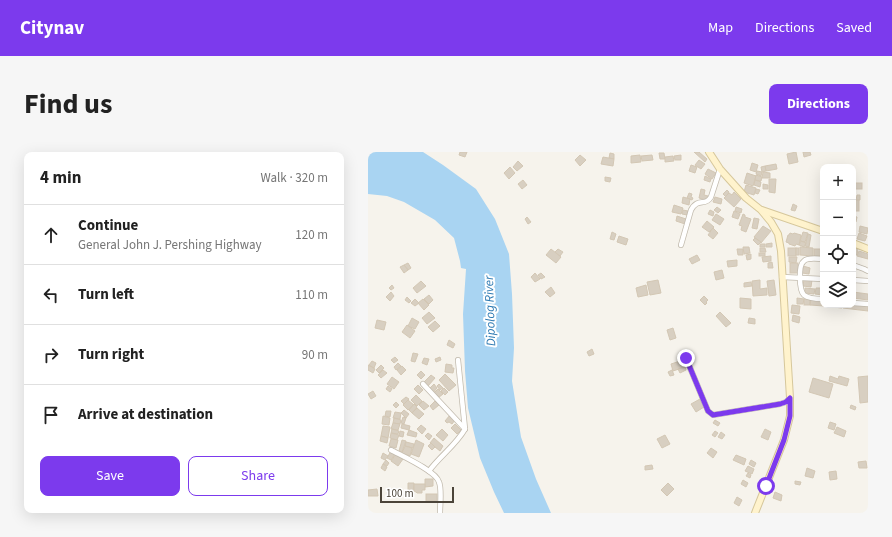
<!DOCTYPE html>
<html lang="en">
<head>
<meta charset="utf-8">
<style>
	body { margin:0; font-family:"Source Sans 3",sans-serif; background:#f6f6f6; color:#222 }
	.controls { position:absolute; right:12px; top:12px; display:grid; overflow:hidden; border-radius:8px; box-shadow:0 4px 16px #0002 }
	.controls button { width:36px; height:36px; display:grid; place-items:center; padding:0; border:0; border-bottom:1px solid #e0e0e0; background:#fff; color:#222; font:20px sans-serif }
	.scale { position:absolute; left:12px; bottom:10px; width:74px; box-sizing:border-box; padding-left:4px; border:2px solid #4b4439; border-top:0; font-size:11px; line-height:14px; white-space:nowrap; color:#4b4439; -webkit-text-stroke:3px #fff; paint-order:stroke }
	.stop { position:absolute; width:12px; height:12px; margin:-9px; border:3px solid #7c3aed; border-radius:50%; background:#fff }
	.stop.end { background:#7c3aed; border-color:#fff; box-shadow:0 1px 4px #0008 }
	.list { margin:0; padding:0; list-style:none }
	h2 { display:flex; justify-content:space-between; align-items:center; height:52px; margin:0; padding:0 16px; font-size:17px }
	h2 small { font-size:13px; font-weight:400; color:#767676 }
	.list li { display:grid; grid-template-columns:26px 1fr auto; gap:12px; align-items:center; box-sizing:border-box; height:60px; padding:0 16px; border-top:1px solid #e0e0e0 }
	.list b { display:block; font-size:15px; white-space:nowrap }
	.list p { margin:0; font-size:13px; white-space:nowrap; color:#767676 }
	.list em { font-size:13px; font-style:normal; color:#767676 }
	.actions { display:flex; gap:8px; padding:12px 16px }
	.actions a { flex:1; padding:9px 0; border:1px solid #7c3aed; border-radius:8px; text-align:center; font-size:14px; color:#7c3aed }
	.actions .main { background:#7c3aed; color:#fff }
	.icon { flex:none; width:22px; height:22px; fill:none; stroke:currentColor; stroke-width:2; stroke-linecap:round; stroke-linejoin:round }
	.map { position:relative; flex:none; width:500px; height:361px; overflow:hidden; border-radius:8px }
	header { display:flex; align-items:center; gap:24px; box-sizing:border-box; height:56px; padding:0 20px; background:#7c3aed; color:#fff }
	header strong { font-size:19px }
	nav { display:flex; gap:22px; margin-inline-start:auto; font-size:14px }
	.intro { display:flex; align-items:center; justify-content:space-between; box-sizing:border-box; height:96px; padding:0 24px }
	h1 { margin:0; font-size:28px }
	.button { padding:10px 18px; border-radius:8px; background:#7c3aed; color:#fff; font-size:14px; font-weight:700 }
	main { display:flex; gap:24px; padding:0 24px }
	aside { flex:1; background:#fff; border-radius:8px; box-shadow:0 4px 16px #0002 }
	.map>svg:first-child { display:block }
	.water { fill:#a9d4f2 }
	.building { fill:#d8cfc1; stroke:#d3c7b4 }
	.lines { fill:none; stroke-linecap:round; stroke-linejoin:round }
	.street-casing { stroke:#c2bbae; stroke-width:6 }
	.secondary-casing { stroke:#d6c79b; stroke-width:8 }
	.street { stroke:#fff; stroke-width:4.5 }
	.secondary { stroke:#fff3cd; stroke-width:6 }
	.route { stroke:#7c3aed; stroke-width:5 }
	.labels { text-anchor:middle; stroke-width:4; stroke-linejoin:round; paint-order:stroke }
	.water-label { font-size:13px; font-style:italic; fill:#2e7ab2; stroke:#fff }
</style>
</head>
<body>
<header>
<strong>Citynav</strong>
<nav><a>Map</a><a>Directions</a><a>Saved</a></nav>
</header>
<div class="intro"><h1>Find us</h1><a class="button">Directions</a></div>
<main>
<aside>
<h2>4 min<small>Walk · 320 m</small></h2>
<ul class="list">
<li><svg class="icon" aria-label="ahead" viewBox="0 0 24 24"><path d="M12 20V5M6 11l6-6 6 6"/></svg><div><b>Continue</b><p>General John J. Pershing Highway</p></div><em>120 m</em></li>
<li><svg class="icon" aria-label="left" viewBox="0 0 24 24"><path d="M17 20v-9H6M10 6l-5 5 5 5"/></svg><div><b>Turn left</b></div><em>110 m</em></li>
<li><svg class="icon" aria-label="right" viewBox="0 0 24 24"><path d="M7 20v-9h11M14 6l5 5-5 5"/></svg><div><b>Turn right</b></div><em>90 m</em></li>
<li><svg class="icon" aria-label="arrive" viewBox="0 0 24 24"><path d="M6 21V4h12l-3 4 3 4H6"/></svg><div><b>Arrive at destination</b></div></li>
</ul>
<div class="actions"><a class="main">Save</a><a>Share</a></div>
</aside>
<div class="map">
<svg width="500" height="361" viewBox="0 0 500 361">
	<rect width="100%" height="100%" fill="#f6f3ec"/>
	<polygon class="water" points="0,0 55,0 75,13 108,37 127,67 141,102 144,142 146,196 144,229 153,285 168,327 183,361 136,361 126,340 112,306 100,256 97,219 95,162 98,117 93,116 92,109 86,86 67,68 36,50 19,44 0,42"/>
	<g class="building">
		<polygon points="92,0 99,0 97,5 91,3"/>
		<polygon points="326,0 331,0 339,7 337,10"/>
		<polygon points="428,0 430,10 421,12 419,2"/>
		<polygon points="435,0 442,0 443,3 436,5"/>
		<polygon points="242,1 246,2 246,7 241,6"/>
		<polygon points="291,1 296,1 297,7 292,7"/>
		<polygon points="212,3 218,8 212,14 207,8"/>
		<polygon points="272,3 273,10 263,11 263,4"/>
		<polygon points="284,3 285,8 274,9 273,4"/>
		<polygon points="313,3 313,8 307,8 306,4"/>
		<polygon points="305,4 306,9 297,10 297,5"/>
		<polygon points="235,5 246,7 245,14 233,12"/>
		<polygon points="331,8 337,12 333,17 327,13"/>
		<polygon points="150,9 155,14 149,19 145,15"/>
		<polygon points="384,11 390,13 388,20 382,18"/>
		<polygon points="408,12 409,17 398,19 397,14"/>
		<polygon points="323,13 329,15 327,21 321,19"/>
		<polygon points="397,14 398,19 394,20 393,15"/>
		<polygon points="142,15 147,21 141,27 136,21"/>
		<polygon points="340,17 348,21 344,27 337,22"/>
		<polygon points="389,19 394,20 393,24 388,22"/>
		<polygon points="395,20 402,21 402,26 394,26"/>
		<polygon points="379,21 388,24 385,34 376,31"/>
		<polygon points="388,23 394,25 393,29 387,28"/>
		<polygon points="337,24 343,27 342,30 336,28"/>
		<polygon points="237,25 243,26 242,30 237,29"/>
		<polygon points="401,27 408,27 407,41 401,40"/>
		<polygon points="155,28 159,33 154,37 150,32"/>
		<polygon points="387,28 393,30 392,35 386,33"/>
		<rect x="487" y="31" width="7" height="6"/>
		<polygon points="395,32 400,33 400,37 395,37"/>
		<polygon points="378,33 388,36 386,43 376,40"/>
		<polygon points="333,37 337,38 336,43 340,44 338,48 331,46"/>
		<polygon points="388,37 392,38 390,42 387,41"/>
		<polygon points="359,38 361,40 358,45 355,42"/>
		<polygon points="366,40 373,47 366,55 356,46 361,41 364,43"/>
		<polygon points="321,41 324,42 323,45 325,46 324,48 319,46"/>
		<polygon points="489,43 492,43 492,48 488,48"/>
		<polygon points="315,45 322,47 321,53 314,51"/>
		<polygon points="347,45 354,47 353,52 345,50"/>
		<rect x="485" y="48" width="6" height="11"/>
		<polygon points="425,52 429,54 427,59 423,58"/>
		<polygon points="306,53 315,56 313,62 304,60"/>
		<polygon points="349,55 353,58 350,61 346,58"/>
		<polygon points="368,55 374,57 373,61 367,59"/>
		<polygon points="315,58 320,59 319,63 314,62"/>
		<polygon points="342,58 346,60 345,64 340,62"/>
		<polygon points="366,59 372,62 370,67 364,65"/>
		<polygon points="348,62 356,67 352,73 344,68"/>
		<polygon points="375,62 377,63 377,65 383,67 378,80 373,78 374,74 371,73"/>
		<polygon points="309,64 318,67 317,72 308,69"/>
		<polygon points="485,64 489,65 488,70 485,69"/>
		<polygon points="159,65 163,70 160,72 157,67"/>
		<polygon points="386,66 391,67 389,77 384,76"/>
		<polygon points="339,69 346,75 341,80 334,75"/>
		<polygon points="395,74 403,79 393,91 386,85"/>
		<polygon points="492,74 500,76 499,82 491,80"/>
		<polygon points="345,76 350,81 345,87 340,83"/>
		<polygon points="244,80 248,82 246,88 242,87"/>
		<polygon points="435,80 440,81 437,90 432,89"/>
		<polygon points="422,81 425,82 426,81 433,83 431,93 428,92 427,94 421,92 421,91 418,90 420,83 421,83"/>
		<polygon points="491,81 499,84 497,89 489,87"/>
		<polygon points="440,82 443,83 441,95 437,94"/>
		<polygon points="251,84 260,87 258,93 249,90"/>
		<polygon points="387,86 393,90 390,93 385,88"/>
		<polygon points="433,89 438,91 436,95 431,93"/>
		<polygon points="404,91 404,95 398,95 398,92"/>
		<rect x="392" y="92" width="5" height="3"/>
		<polygon points="375,95 381,95 382,101 376,102"/>
		<polygon points="432,95 445,96 445,104 432,103"/>
		<polygon points="392,96 397,96 398,100 392,100"/>
		<rect x="420" y="96" width="8" height="8"/>
		<rect x="428" y="96" width="3" height="7"/>
		<polygon points="488,96 490,97 489,103 486,102"/>
		<polygon points="183,97 193,105 188,111 178,103"/>
		<polygon points="190,97 195,100 192,104 187,100"/>
		<polygon points="369,97 375,97 375,103 370,103"/>
		<rect x="446" y="97" width="7" height="7"/>
		<polygon points="491,99 500,102 500,107 489,104"/>
		<rect x="391" y="101" width="6" height="3"/>
		<polygon points="383,102 383,107 379,108 378,103"/>
		<polygon points="329,103 332,108 324,112 321,107"/>
		<polygon points="403,104 403,109 395,110 394,105"/>
		<polygon points="421,105 429,105 428,111 421,110"/>
		<polygon points="369,108 369,114 360,115 359,109"/>
		<polygon points="404,110 405,116 400,116 400,111"/>
		<polygon points="40,111 43,116 40,118 36,113"/>
		<rect x="422" y="111" width="8" height="10"/>
		<polygon points="36,113 40,118 36,121 32,115"/>
		<polygon points="435,114 442,116 441,122 434,121"/>
		<polygon points="354,118 356,126 348,128 346,120"/>
		<polygon points="167,121 172,127 167,130 163,125"/>
		<polygon points="173,121 177,125 173,127 170,123"/>
		<polygon points="436,127 444,128 443,135 435,134"/>
		<polygon points="290,128 293,141 282,143 279,130"/>
		<polygon points="392,128 392,137 399,136 399,143 385,144 384,129"/>
		<polygon points="406,128 408,143 401,144 399,129"/>
		<polygon points="53,129 58,134 49,141 45,136"/>
		<polygon points="383,130 384,134 376,135 376,131"/>
		<polygon points="24,133 26,136 23,138 21,136"/>
		<polygon points="278,133 280,143 270,145 268,136"/>
		<polygon points="183,135 187,141 182,145 177,140"/>
		<polygon points="437,136 447,137 446,142 437,141"/>
		<polygon points="448,136 455,136 455,143 447,142"/>
		<polygon points="23,140 26,144 22,149 18,145"/>
		<polygon points="485,140 500,142 500,148 485,146"/>
		<polygon points="61,143 65,148 61,152 56,147"/>
		<polygon points="336,144 340,148 338,150 339,151 337,153 332,148"/>
		<polygon points="39,145 43,149 41,151 37,148"/>
		<polygon points="372,146 383,147 383,157 372,156"/>
		<polygon points="429,146 436,147 435,152 429,152"/>
		<polygon points="47,147 51,151 47,154 43,151"/>
		<polygon points="55,147 61,153 56,158 50,151"/>
		<rect x="436" y="147" width="6" height="6"/>
		<polygon points="443,147 455,148 456,154 442,153"/>
		<polygon points="424,153 432,154 431,162 423,161"/>
		<polygon points="456,153 474,153 474,156 456,154"/>
		<polygon points="475,153 500,153 500,159 475,156"/>
		<polygon points="61,160 67,166 59,172 54,166"/>
		<polygon points="352,160 363,171 358,175 348,164"/>
		<polygon points="425,163 432,165 431,171 424,169"/>
		<polygon points="44,166 51,170 47,177 40,174"/>
		<polygon points="381,166 387,167 387,172 380,171"/>
		<polygon points="9,168 18,170 16,178 7,176"/>
		<polygon points="67,169 72,174 65,180 60,175"/>
		<polygon points="39,173 47,179 42,186 34,180"/>
		<polygon points="305,176 308,186 302,188 299,178"/>
		<polygon points="81,188 87,192 85,196 79,193"/>
		<polygon points="224,197 226,202 221,204 219,200"/>
		<polygon points="45,201 50,202 47,210 43,209"/>
		<polygon points="27,205 30,208 26,211 23,208"/>
		<polygon points="72,205 73,208 68,210 67,207"/>
		<polygon points="56,206 61,207 59,213 54,211"/>
		<polygon points="315,208 317,215 305,219 303,212"/>
		<polygon points="4,209 8,211 6,216 1,213"/>
		<polygon points="30,211 33,214 28,218 26,215"/>
		<polygon points="78,212 84,213 84,216 86,216 85,221 77,220"/>
		<polygon points="0,213 7,217 5,221 0,218"/>
		<polygon points="13,213 16,216 11,221 8,218"/>
		<polygon points="34,214 38,218 33,223 29,218"/>
		<polygon points="317,215 318,218 312,221 310,217"/>
		<polygon points="15,218 19,221 13,226 10,223"/>
		<polygon points="304,218 306,223 302,224 300,220"/>
		<polygon points="53,219 57,223 53,227 49,223"/>
		<polygon points="77,222 88,233 81,239 71,228"/>
		<polygon points="63,223 67,226 60,234 56,230"/>
		<polygon points="462,224 470,227 471,224 481,227 479,234 461,229"/>
		<polygon points="500,224 500,250 492,251 490,225"/>
		<polygon points="24,225 31,230 26,237 19,232"/>
		<polygon points="445,226 465,232 461,246 441,240"/>
		<polygon points="66,232 69,236 65,241 61,237"/>
		<polygon points="71,232 75,236 72,238 69,234"/>
		<polygon points="50,233 55,238 51,242 46,237"/>
		<polygon points="20,234 24,237 22,240 18,237"/>
		<polygon points="76,236 80,240 77,243 73,239"/>
		<polygon points="70,237 75,242 70,246 66,241"/>
		<polygon points="5,239 8,244 3,247 0,242"/>
		<polygon points="48,243 54,249 49,254 43,248"/>
		<polygon points="38,245 41,247 36,252 33,249"/>
		<polygon points="332,247 336,255 328,260 323,252"/>
		<polygon points="40,248 46,253 40,258 35,253"/>
		<polygon points="55,249 61,254 56,258 51,253"/>
		<polygon points="67,249 71,253 65,258 62,254"/>
		<polygon points="28,250 31,253 28,256 25,253"/>
		<polygon points="46,252 49,255 44,261 41,258"/>
		<polygon points="483,253 488,255 487,258 482,256"/>
		<polygon points="49,256 56,262 51,267 44,261"/>
		<polygon points="36,258 41,262 38,266 33,261"/>
		<polygon points="18,259 23,259 22,265 17,264"/>
		<polygon points="27,260 33,261 32,267 25,266"/>
		<polygon points="82,263 87,268 84,272 81,270 79,271 77,269"/>
		<polygon points="15,264 22,266 21,273 14,272"/>
		<polygon points="35,265 38,266 36,272 33,271"/>
		<polygon points="26,266 33,268 32,272 25,271"/>
		<polygon points="347,268 352,271 350,274 345,271"/>
		<polygon points="462,270 468,272 466,278 460,276"/>
		<polygon points="25,271 32,272 30,278 23,277"/>
		<polygon points="34,272 42,274 41,278 33,276"/>
		<polygon points="87,272 93,278 89,282 83,276"/>
		<polygon points="53,273 58,277 54,282 49,277"/>
		<polygon points="15,274 22,275 20,286 13,284"/>
		<polygon points="469,275 478,279 476,285 466,281"/>
		<polygon points="24,277 31,279 30,282 23,281"/>
		<polygon points="74,277 80,283 75,289 68,283"/>
		<polygon points="397,277 403,280 400,288 393,285"/>
		<polygon points="41,278 49,281 48,285 39,283"/>
		<polygon points="32,279 36,280 35,285 31,284"/>
		<polygon points="347,279 350,281 347,285 344,283"/>
		<polygon points="353,280 357,283 354,287 350,285"/>
		<polygon points="23,281 31,283 29,288 22,286"/>
		<polygon points="60,281 64,284 61,288 57,284"/>
		<polygon points="297,283 302,292 294,296 289,287"/>
		<polygon points="13,284 20,286 19,291 12,289"/>
		<polygon points="66,286 75,294 72,299 62,291"/>
		<polygon points="23,287 30,288 28,296 21,294"/>
		<polygon points="34,288 38,289 34,300 31,299"/>
		<polygon points="48,288 56,292 51,305 43,302"/>
		<polygon points="38,290 46,292 45,296 37,294"/>
		<polygon points="63,291 67,295 64,298 60,294"/>
		<polygon points="37,294 44,296 42,304 34,301"/>
		<polygon points="343,296 349,300 345,306 339,301"/>
		<polygon points="23,299 27,302 23,308 19,306"/>
		<polygon points="15,301 20,304 17,308 13,306"/>
		<polygon points="28,302 35,307 30,314 23,309"/>
		<polygon points="368,303 378,307 376,313 365,308"/>
		<polygon points="18,308 21,311 19,314 15,312"/>
		<polygon points="383,308 388,311 386,315 381,312"/>
		<polygon points="498,309 499,316 491,316 490,310"/>
		<polygon points="15,312 19,315 17,319 13,316"/>
		<polygon points="284,313 285,317 277,318 277,314"/>
		<polygon points="380,314 386,317 384,322 377,319"/>
		<polygon points="439,316 447,319 445,326 437,324"/>
		<polygon points="468,319 469,327 462,328 461,320"/>
		<polygon points="380,321 383,323 382,326 378,324"/>
		<polygon points="57,327 65,327 65,334 57,335"/>
		<polygon points="375,328 380,331 378,335 373,332"/>
		<polygon points="427,329 433,330 432,333 427,332"/>
		<polygon points="40,331 46,331 45,341 40,341"/>
		<polygon points="300,331 306,337 299,344 293,338"/>
		<polygon points="46,332 57,332 57,338 54,338 54,341 49,341 48,340 46,339"/>
		<polygon points="9,337 10,344 0,344 0,338"/>
		<polygon points="407,340 414,343 413,349 405,346"/>
		<rect x="58" y="342" width="11" height="7"/>
		<polygon points="369,345 374,348 371,354 366,351"/>
	</g>
	<g class="lines">
		<g class="street-casing">
			<g id="street">
				<path d="M313,93l10,-35c7,-13 14,-3 20,-13l9,-28"/>
				<path d="M455,107c-5,0 -15,-2 -19,2 -6,4 -5,29 0,34 5,4 13,4 19,4"/>
				<polyline points="485,113 496,117 500,119"/>
				<polyline points="414,125 455,127"/>
				<polyline points="485,128 500,129"/>
				<polyline points="485,151 500,152"/>
				<polyline points="318,206 340,259 345,263 412,252 418,250 422,246"/>
				<polyline points="90,208 97,277"/>
				<path d="M55,232l42,45c-9,16 -25,27 -36,42"/>
				<path d="M23,298c11,6 45,21 48,32 3,7 1,23 1,31"/>
			</g>
		</g>
		<g class="secondary-casing">
			<g id="secondary">
				<polyline points="341,0 352,17 378,46 393,58 403,70 410,82 413,99 422,246 422,264 416,288 387,361"/>
				<polyline points="394,58 455,79"/>
				<polyline points="485,91 500,97"/>
			</g>
		</g>
		<use href="#street" class="street"/>
		<use href="#secondary" class="secondary"/>
	</g>
	<g class="lines">
		<polyline class="route" points="318,206 340,259 345,263 412,252 418,250 422,246 422,264 416,288 398,334"/>
	</g>
	<g class="labels">
		<g class="water-label">
			<text transform="translate(121 159) rotate(-92)" y="5">Dipolog River</text>
		</g>
	</g>
</svg>
<div class="controls">
<button>+</button>
<button>−</button>
<button><svg class="icon" aria-label="locate" viewBox="0 0 24 24"><circle cx="12" cy="12" r="6"/><path d="M12 2v4M12 18v4M2 12h4M18 12h4"/></svg></button>
<button><svg class="icon" aria-label="layers" viewBox="0 0 24 24"><path d="M12 4l9 5-9 5-9-5zM3 14l9 5 9-5"/></svg></button>
</div>
<div class="scale">100 m</div>
<div class="stop" style="left:398px;top:334px"></div>
<div class="stop end" style="left:318px;top:206px"></div>
</div>
</main>
</body>
</html>
